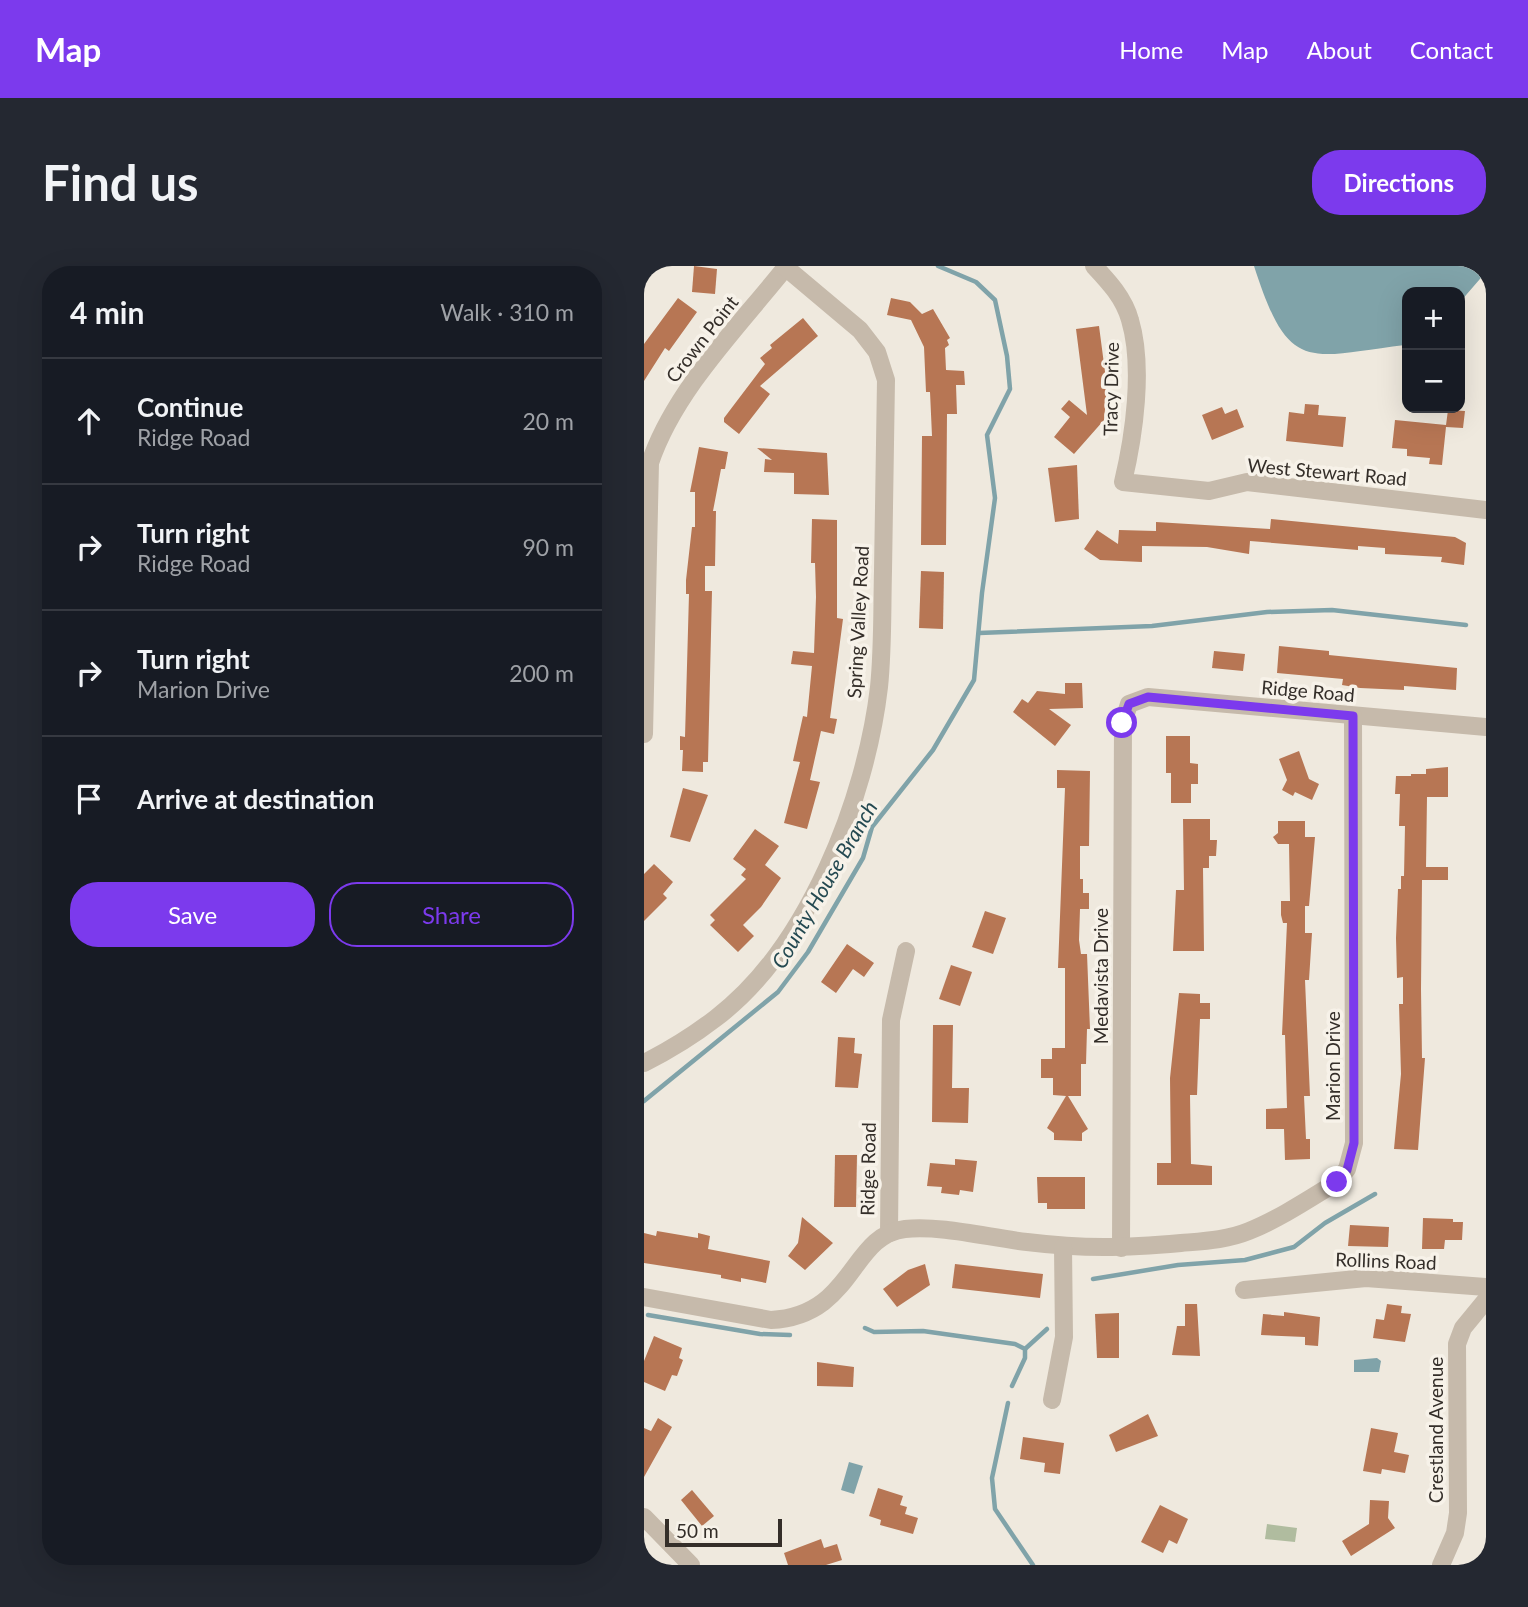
<!DOCTYPE html>
<html lang="en">
<head>
<meta charset="utf-8">
<style>
	body { margin:0; font-family:Lato,sans-serif; background:#242831; color:#f1f3f6 }
	.controls { position:absolute; right:21px; top:21px; display:grid; overflow:hidden; border-radius:14px; box-shadow:0 7px 28px #0002 }
	.controls button { width:63px; height:63px; display:grid; place-items:center; padding:0; border:0; border-bottom:2px solid #363941; background:#171b24; color:#f1f3f6; font:35px sans-serif }
	.scale { position:absolute; left:21px; bottom:18px; width:117px; box-sizing:border-box; padding-left:7px; border:4px solid #342e29; border-top:0; font-size:19px; line-height:24px; white-space:nowrap; color:#342e29; -webkit-text-stroke:5px #f7f2e9; paint-order:stroke }
	.stop { position:absolute; width:21px; height:21px; margin:-16px; border:5px solid #7c3aed; border-radius:50%; background:#fff }
	.stop.end { background:#7c3aed; border-color:#fff; box-shadow:0 2px 7px #0008 }
	.list { margin:0; padding:0; list-style:none }
	h2 { display:flex; justify-content:space-between; align-items:center; height:91px; margin:0; padding:0 28px; font-size:30px }
	h2 small { font-size:23px; font-weight:400; color:#9ea1a6 }
	.list li { display:grid; grid-template-columns:46px 1fr auto; gap:21px; align-items:center; box-sizing:border-box; height:126px; padding:0 28px; border-top:2px solid #363941 }
	.list b { display:block; font-size:26px; white-space:nowrap }
	.list p { margin:0; font-size:23px; white-space:nowrap; color:#9ea1a6 }
	.list em { font-size:23px; font-style:normal; color:#9ea1a6 }
	.actions { display:flex; gap:14px; padding:21px 28px }
	.actions a { flex:1; padding:16px 0; border:2px solid #7c3aed; border-radius:28px; text-align:center; font-size:24px; color:#7c3aed }
	.actions .main { background:#7c3aed; color:#fff }
	.icon { flex:none; width:38px; height:38px; fill:none; stroke:currentColor; stroke-width:2; stroke-linecap:round; stroke-linejoin:round }
	.map { position:relative; flex:none; width:842px; height:1299px; overflow:hidden; border-radius:28px }
	header { display:flex; align-items:center; gap:42px; box-sizing:border-box; height:98px; padding:0 35px; background:#7c3aed; color:#fff }
	header strong { font-size:33px }
	nav { display:flex; gap:38px; margin-inline-start:auto; font-size:24px }
	.intro { display:flex; align-items:center; justify-content:space-between; box-sizing:border-box; height:168px; padding:0 42px }
	h1 { margin:0; font-size:49px }
	.button { padding:18px 32px; border-radius:28px; background:#7c3aed; color:#fff; font-size:24px; font-weight:700 }
	main { display:flex; gap:42px; padding:0 42px }
	aside { flex:1; background:#171b24; border-radius:28px; box-shadow:0 7px 28px #0002 }
	.map>svg:first-child { display:block }
	.green { fill:#b0bc9f }
	.water { fill:#80a3a9 }
	.lines { fill:none; stroke-linecap:round; stroke-linejoin:round }
	.stream { stroke:#80a3a9; stroke-width:4.5 }
	.building { fill:#b77654 }
	.street { stroke:#c6baab; stroke-width:18 }
	.route { stroke:#7c3aed; stroke-width:9 }
	.labels { text-anchor:middle; stroke-width:7; stroke-linejoin:round; paint-order:stroke }
	.street-label { font-size:19px; fill:#342e29; stroke:#f7f2e9 }
	.water-label { font-size:21px; font-style:italic; fill:#244951; stroke:#f7f2e9 }
</style>
</head>
<body>
<header>
<strong>Map</strong>
<nav><a>Home</a><a>Map</a><a>About</a><a>Contact</a></nav>
</header>
<div class="intro"><h1>Find us</h1><a class="button">Directions</a></div>
<main>
<aside>
<h2>4 min<small>Walk · 310 m</small></h2>
<ul class="list">
<li><svg class="icon" aria-label="ahead" viewBox="0 0 24 24"><path d="M12 20V5M6 11l6-6 6 6"/></svg><div><b>Continue</b><p>Ridge Road</p></div><em>20 m</em></li>
<li><svg class="icon" aria-label="right" viewBox="0 0 24 24"><path d="M7 20v-9h11M14 6l5 5-5 5"/></svg><div><b>Turn right</b><p>Ridge Road</p></div><em>90 m</em></li>
<li><svg class="icon" aria-label="right" viewBox="0 0 24 24"><path d="M7 20v-9h11M14 6l5 5-5 5"/></svg><div><b>Turn right</b><p>Marion Drive</p></div><em>200 m</em></li>
<li><svg class="icon" aria-label="arrive" viewBox="0 0 24 24"><path d="M6 21V4h12l-3 4 3 4H6"/></svg><div><b>Arrive at destination</b></div></li>
</ul>
<div class="actions"><a class="main">Save</a><a>Share</a></div>
</aside>
<div class="map">
<svg width="842" height="1299" viewBox="0 0 842 1299">
	<rect width="100%" height="100%" fill="#efe9de"/>
	<polygon class="green" points="623,1258 653,1262 651,1276 621,1273"/>
	<g class="water">
		<path d="M610,0h232v6l-26,30v-10h-53l-2,53c-98,12 -116,30 -151,-79z"/>
		<polygon points="733,1092 737,1095 735,1106 710,1106 710,1094"/>
		<polygon points="205,1196 219,1200 210,1228 197,1224"/>
	</g>
	<g class="lines">
		<g class="stream">
			<polyline points="335,367 508,360 623,346 688,344 822,359"/>
			<polyline points="0,835 134,726 164,686 219,592 228,561 289,484 330,414 338,327 351,232 343,169 366,123 363,90 351,34 332,16 294,0"/>
			<polyline points="449,1013 534,999 601,994 650,981 681,957 731,928"/>
			<polyline points="4,1049 116,1068 146,1069"/>
			<polyline points="221,1062 230,1066 279,1065 371,1078 381,1083 381,1092 368,1120"/>
			<polyline points="381,1083 403,1063"/>
			<polyline points="364,1137 348,1212 351,1243 389,1299"/>
		</g>
	</g>
	<g class="building">
		<polygon points="50,0 73,3 71,28 48,26"/>
		<polygon points="34,32 53,46 25,85 21,82 0,115 0,78"/>
		<polygon points="247,32 266,36 278,48 289,43 306,72 303,74 305,79 301,82 302,104 320,105 321,119 312,119 313,148 303,148 302,279 277,279 278,170 288,170 286,126 282,126 280,81 267,54 243,49"/>
		<polygon points="159,52 174,70 116,120 126,128 95,168 80,156 80,152 121,98 116,92 128,82 126,79"/>
		<polygon points="455,60 463,121 460,154 430,188 410,171 426,151 417,143 425,134 443,149 432,63"/>
		<polygon points="661,138 675,139 674,149 702,151 699,181 642,175 645,146 660,148"/>
		<polygon points="578,141 581,148 593,143 600,161 568,174 558,149"/>
		<polygon points="804,144 821,145 819,162 802,161 798,199 785,198 786,192 763,190 763,183 748,182 751,154 802,159"/>
		<polygon points="55,181 84,186 81,203 77,203 69,245 72,245 71,300 61,300 61,325 68,325 64,496 59,496 59,506 38,505 39,484 36,484 36,470 41,471 45,328 42,328 42,314 48,261 51,261 51,226 46,226"/>
		<polygon points="113,182 183,187 185,229 150,228 150,207 120,206 121,193 128,194"/>
		<polygon points="433,199 435,253 411,256 404,202"/>
		<polygon points="168,253 193,254 193,352 199,353 186,452 193,453 190,468 177,465 166,514 176,516 163,563 140,557 156,496 149,495 159,450 163,451 168,400 147,398 149,385 170,387 172,331 171,297 167,297"/>
		<polygon points="627,253 811,271 822,277 820,299 797,296 798,291 741,288 741,282 714,280 714,284 606,275 605,288 563,281 498,280 498,296 456,294 440,283 453,264 474,278 475,264 512,265 512,256 626,263"/>
		<polygon points="277,305 300,306 299,363 275,362"/>
		<polygon points="635,380 685,385 685,389 813,402 812,424 760,420 760,424 716,422 698,419 699,413 633,407"/>
		<polygon points="570,385 601,388 599,405 568,402"/>
		<polygon points="421,417 438,417 439,442 405,443 427,459 411,480 369,446 378,433 384,437 393,425 421,428"/>
		<polygon points="522,470 546,470 546,497 554,498 554,518 547,518 547,537 527,537 527,507 522,507"/>
		<polygon points="655,485 665,513 675,518 668,534 651,526 649,530 638,524 643,514 635,493"/>
		<polygon points="804,501 804,531 783,531 782,601 804,601 804,614 778,614 777,723 778,792 781,792 774,884 750,883 757,808 755,738 759,738 759,711 753,712 752,672 754,623 757,623 757,610 760,610 761,560 755,560 756,528 751,528 752,510 767,510 767,508 782,508 782,503"/>
		<polygon points="413,504 446,505 445,580 436,580 436,613 439,613 439,627 445,627 445,643 436,643 435,674 437,688 443,688 446,763 443,763 442,798 437,798 437,830 424,830 444,863 438,867 438,875 410,874 410,867 403,862 422,830 409,829 409,812 397,812 397,793 408,793 408,782 421,782 421,702 414,702 421,522 413,522"/>
		<polygon points="39,522 64,529 46,576 26,571"/>
		<polygon points="539,553 566,553 566,574 573,574 572,590 565,590 565,602 559,602 560,685 529,685 532,624 540,624"/>
		<polygon points="634,555 661,555 661,571 671,571 665,640 661,640 661,667 668,667 665,714 661,714 666,830 660,830 662,873 666,873 666,893 641,894 640,863 622,863 622,843 643,842 641,769 638,769 643,657 639,657 637,649 637,635 646,635 645,578 634,578 629,571 634,567"/>
		<polygon points="111,563 135,580 121,599 137,612 117,641 99,659 110,670 94,686 66,659 71,654 66,649 102,613 97,609 102,603 89,593"/>
		<polygon points="10,598 29,616 19,628 23,632 0,655 0,608"/>
		<polygon points="341,645 362,652 349,688 328,681"/>
		<polygon points="203,678 230,697 220,711 209,703 192,727 177,716"/>
		<polygon points="307,699 328,706 316,740 295,733"/>
		<polygon points="535,727 556,728 556,737 566,737 566,753 556,753 553,829 546,829 547,898 568,900 568,919 513,919 513,897 527,897 526,812"/>
		<polygon points="289,759 309,759 308,822 325,822 324,857 288,856"/>
		<polygon points="194,771 211,772 210,787 218,788 214,822 191,821"/>
		<polygon points="191,889 213,889 212,941 190,941"/>
		<polygon points="311,893 333,895 329,926 316,924 315,929 297,927 298,921 283,920 286,897 311,899"/>
		<polygon points="393,911 441,911 441,943 403,943 403,937 394,937"/>
		<polygon points="158,951 189,977 161,1004 144,990 154,977"/>
		<polygon points="779,952 809,953 809,956 819,956 818,974 801,974 800,983 778,983"/>
		<polygon points="706,959 745,961 744,981 704,980"/>
		<polygon points="13,965 54,972 54,967 66,970 64,983 126,995 122,1017 97,1012 97,1016 77,1012 77,1009 0,997 0,967 12,970"/>
		<polygon points="281,998 286,1019 253,1041 239,1023 264,1004"/>
		<polygon points="311,998 399,1008 396,1032 308,1022"/>
		<polygon points="541,1038 553,1038 556,1090 528,1089 533,1060 541,1060"/>
		<polygon points="743,1038 758,1040 757,1047 767,1048 761,1076 729,1072 732,1053 740,1054"/>
		<polygon points="640,1046 676,1051 674,1080 661,1079 661,1071 617,1069 619,1048 640,1050"/>
		<polygon points="475,1047 475,1092 453,1092 451,1048"/>
		<polygon points="10,1070 38,1082 35,1092 39,1094 33,1110 28,1109 21,1125 0,1116 0,1095"/>
		<polygon points="173,1096 210,1101 209,1121 173,1120"/>
		<polygon points="504,1148 514,1170 472,1186 465,1169"/>
		<polygon points="14,1152 28,1161 0,1211 0,1162 7,1165"/>
		<polygon points="727,1162 754,1167 750,1186 765,1189 761,1207 738,1203 737,1208 719,1205"/>
		<polygon points="379,1171 420,1177 416,1208 400,1206 401,1197 376,1193"/>
		<polygon points="234,1222 259,1230 256,1239 263,1241 261,1248 274,1252 269,1268 236,1259 237,1254 225,1250"/>
		<polygon points="48,1224 70,1250 58,1260 37,1234"/>
		<polygon points="726,1234 745,1235 744,1252 751,1262 707,1290 698,1275 725,1258"/>
		<polygon points="516,1239 544,1253 533,1278 525,1274 519,1287 497,1276"/>
		<polygon points="177,1273 180,1282 193,1278 198,1294 182,1299 144,1299 140,1287"/>
	</g>
	<g class="lines">
		<g class="street">
			<path d="M450,0c15,16 30,32 36,54 14,47 4,116 -7,162l86,9 38,-9 239,28"/>
			<path d="M0,468l6,-271c24,-72 88,-136 136,-196"/>
			<path d="M0,797c24,-12 50,-28 72,-45 92,-70 150,-219 163,-331 4,-38 3,-78 4,-116 1,-64 2,-127 3,-191l-9,-28 -17,-22 -76,-64"/>
			<polyline points="245,967 247,754 262,685"/>
			<polyline points="477,982 479,457 485,438 504,431 842,461"/>
			<polyline points="600,1024 722,1012 842,1021"/>
			<path d="M0,1031l127,23c83,-4 79,-85 134,-91 36,-4 85,9 122,13 57,7 97,6 154,1 23,-2 46,-3 68,-12 30,-12 60,-32 88,-49l10,-13 7,-26 -1,-427"/>
			<polyline points="408,1134 420,1071 419,981"/>
			<polyline points="0,1251 47,1299"/>
			<polyline points="797,1299 811,1267 814,1247 813,1078 819,1062 842,1034"/>
		</g>
	</g>
	<g class="lines">
		<polyline class="route" points="478,457 485,438 504,431 709,450 710,877 703,904 693,916"/>
	</g>
	<g class="labels">
		<g class="street-label">
			<text transform="translate(58 73) rotate(-52)" y="7">Crown Point</text>
			<text transform="translate(467 123) rotate(-89)" y="7">Tracy Drive</text>
			<text transform="translate(683 206) rotate(5)" y="7">West Stewart Road</text>
			<text transform="translate(214 356) rotate(-87)" y="7">Spring Valley Road</text>
			<text transform="translate(664 425) rotate(5)" y="7">Ridge Road</text>
			<text transform="translate(457 710) rotate(-90)" y="7">Medavista Drive</text>
			<text transform="translate(689 800) rotate(-90)" y="7">Marion Drive</text>
			<text transform="translate(224 903) rotate(-89)" y="7">Ridge Road</text>
			<text transform="translate(742 995) rotate(2)" y="7">Rollins Road</text>
			<text transform="translate(792 1164) rotate(-90)" y="7">Crestland Avenue</text>
		</g>
		<g class="water-label">
			<text transform="translate(181 619) rotate(-60)" y="7">County House Branch</text>
		</g>
	</g>
</svg>
<div class="controls">
<button>+</button>
<button>−</button>
</div>
<div class="scale">50 m</div>
<div class="stop" style="left:478px;top:457px"></div>
<div class="stop end" style="left:693px;top:916px"></div>
</div>
</main>
</body>
</html>
